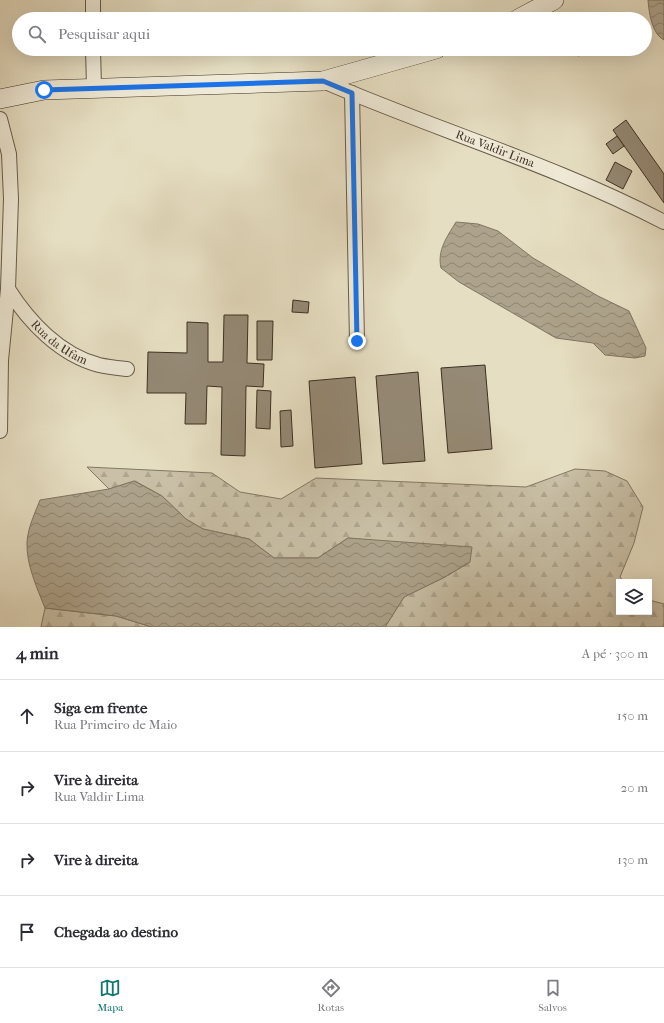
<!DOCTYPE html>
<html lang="pt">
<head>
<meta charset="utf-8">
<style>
	body { margin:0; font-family:"IM FELL French Canon",serif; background:#f2f2f3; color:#2b2b33 }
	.controls { position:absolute; right:12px; bottom:12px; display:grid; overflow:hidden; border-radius:0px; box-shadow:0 4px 16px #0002 }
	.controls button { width:36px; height:36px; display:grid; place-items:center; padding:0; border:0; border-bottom:1px solid #e1e1e2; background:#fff; color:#2b2b33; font:20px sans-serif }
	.stop { position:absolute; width:12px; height:12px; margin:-9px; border:3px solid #1a73e8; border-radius:50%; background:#fff }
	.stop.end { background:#1a73e8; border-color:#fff; box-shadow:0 1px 4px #0008 }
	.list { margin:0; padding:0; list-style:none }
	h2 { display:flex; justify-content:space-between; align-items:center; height:52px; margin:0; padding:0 16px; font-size:17px }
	h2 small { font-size:13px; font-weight:400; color:#7c7c81 }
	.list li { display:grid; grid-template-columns:26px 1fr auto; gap:12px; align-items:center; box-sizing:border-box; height:72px; padding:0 16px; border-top:1px solid #e1e1e2 }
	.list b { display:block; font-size:15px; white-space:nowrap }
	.list p { margin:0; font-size:13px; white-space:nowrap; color:#7c7c81 }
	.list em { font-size:13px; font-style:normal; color:#7c7c81 }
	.icon { flex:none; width:22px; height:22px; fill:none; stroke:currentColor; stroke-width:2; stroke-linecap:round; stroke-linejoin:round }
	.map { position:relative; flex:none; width:664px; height:627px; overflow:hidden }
	.search { position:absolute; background:#fff; box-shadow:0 4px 16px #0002; left:12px; right:12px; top:12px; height:44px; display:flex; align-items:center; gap:10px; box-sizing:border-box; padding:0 14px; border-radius:22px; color:#7c7c81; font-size:15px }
	.sheet { height:340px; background:#fff }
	nav { display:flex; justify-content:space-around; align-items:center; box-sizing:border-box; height:56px; border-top:1px solid #e1e1e2; background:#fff; font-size:11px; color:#7c7c81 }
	nav a { display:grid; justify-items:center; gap:2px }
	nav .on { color:#0f766e }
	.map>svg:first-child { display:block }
	.forest { fill:url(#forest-firs); stroke:#837865 }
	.water { fill:url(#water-waves); stroke:#807562 }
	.building { fill:#958a76; stroke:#3d3023 }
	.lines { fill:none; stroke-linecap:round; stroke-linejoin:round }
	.minor-casing { stroke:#675c4b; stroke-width:16 }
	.secondary-casing { stroke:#3d3023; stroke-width:20 }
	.minor { stroke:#efead7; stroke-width:14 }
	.secondary { stroke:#efead7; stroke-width:19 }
	.route { stroke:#1a73e8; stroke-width:5 }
	.labels { text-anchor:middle; stroke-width:3; stroke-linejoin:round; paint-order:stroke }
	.street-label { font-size:12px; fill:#3d3023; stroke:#efead7 }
</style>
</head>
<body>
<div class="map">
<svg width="664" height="627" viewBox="0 0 664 627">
	<defs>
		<pattern id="forest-firs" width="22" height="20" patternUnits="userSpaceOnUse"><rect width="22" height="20" fill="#c9c0a7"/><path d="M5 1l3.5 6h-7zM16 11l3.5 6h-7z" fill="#aea58f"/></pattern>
		<pattern id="water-waves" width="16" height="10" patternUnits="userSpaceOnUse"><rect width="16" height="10" fill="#ada38c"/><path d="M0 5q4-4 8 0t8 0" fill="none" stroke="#8e8572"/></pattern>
	</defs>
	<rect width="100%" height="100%" fill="#e6dec2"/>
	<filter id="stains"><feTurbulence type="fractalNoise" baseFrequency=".005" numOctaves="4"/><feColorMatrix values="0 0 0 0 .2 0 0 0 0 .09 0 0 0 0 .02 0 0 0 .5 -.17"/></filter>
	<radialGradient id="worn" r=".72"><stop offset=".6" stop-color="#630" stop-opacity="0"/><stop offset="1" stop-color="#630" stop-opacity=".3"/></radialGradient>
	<g class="forest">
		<polygon points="87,467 212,473 240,492 281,499 316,478 526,487 575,469 605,471 627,481 643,507 634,543 620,577 624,582 619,582 619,612 649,612 649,600 664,604 664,627 385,627 404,597 445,577 470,562 387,542 348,538 318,558 274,558 249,539 203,529 186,519 162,496 135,481 109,489"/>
		<polygon points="45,608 116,616 152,627 41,627"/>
	</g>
	<g class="water">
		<path d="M648,0h16v40c-12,-6 -15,-27 -16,-40z"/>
		<path d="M456,222l22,2 20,7 35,27 65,38 31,15 17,37 -1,8 -10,2 -30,-3 -12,-12 -37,-5 -97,-56 -18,-14c-4,-18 6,-31 15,-46z"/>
		<path d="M134,481l28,15 24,23 17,10 46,10 25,19h44l30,-20 124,9 -2,15 -25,15 -41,20 -19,30h-233l-36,-11 -71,-8c-8,-20 -19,-44 -18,-66 1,-15 8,-29 13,-42l69,-11z"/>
	</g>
	<g class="building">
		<polygon points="575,49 595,49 578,56"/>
		<polygon points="626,120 664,174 664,203 613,130"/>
		<polygon points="617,136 624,146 613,154 606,144"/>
		<polygon points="615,162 632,171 623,189 606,180"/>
		<polygon points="293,300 309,302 308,313 292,312"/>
		<polygon points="224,315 248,315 247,363 264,364 263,387 246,386 245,456 221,455 222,387 207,386 206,424 185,424 186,393 147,393 148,352 187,353 187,322 208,323 208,362 223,362"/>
		<polygon points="257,321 273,321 272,360 257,360"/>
		<polygon points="485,365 492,449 448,453 441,368"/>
		<polygon points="418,372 425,461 383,464 376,376"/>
		<polygon points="355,377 362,464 315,468 309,381"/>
		<polygon points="257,390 271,391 270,429 256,428"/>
		<polygon points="291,410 293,446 281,447 280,411"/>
	</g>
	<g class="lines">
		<g class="minor-casing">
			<g id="minor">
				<polyline points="93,0 93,19"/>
				<polyline points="93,49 94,87"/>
				<path id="s1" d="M323,81c113,49 232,84 341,141"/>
				<polyline points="352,93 357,341"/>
				<polyline points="0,119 9,154 11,199 8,289 1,360 0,431"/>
				<path id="s2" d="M8,289c21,33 52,66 91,76 9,2 19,3 28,4"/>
			</g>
		</g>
		<g class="secondary-casing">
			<g id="secondary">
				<polyline points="518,19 554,0"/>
				<polyline points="0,99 44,90 323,81 436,49"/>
			</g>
		</g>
		<use href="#minor" class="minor"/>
		<use href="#secondary" class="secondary"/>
	</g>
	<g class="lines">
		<polyline class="route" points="44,90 323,81 352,93 357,341"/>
	</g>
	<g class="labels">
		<g class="street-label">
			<text dy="4" stroke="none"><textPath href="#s1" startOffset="185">Rua Valdir Lima</textPath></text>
			<text dy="4" stroke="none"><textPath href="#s2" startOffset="75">Rua da Ufam</textPath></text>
		</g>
	</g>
	<rect width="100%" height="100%" filter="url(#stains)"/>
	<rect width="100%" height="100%" fill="url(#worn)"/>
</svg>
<div class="controls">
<button><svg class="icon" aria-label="layers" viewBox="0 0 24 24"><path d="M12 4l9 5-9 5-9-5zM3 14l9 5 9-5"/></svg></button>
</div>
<div class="stop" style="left:44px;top:90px"></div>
<div class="stop end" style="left:357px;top:341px"></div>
<div class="search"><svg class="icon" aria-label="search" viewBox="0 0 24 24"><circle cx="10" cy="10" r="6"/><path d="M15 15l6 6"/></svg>Pesquisar aqui</div>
</div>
<section class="sheet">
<h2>4 min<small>A pé · 300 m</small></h2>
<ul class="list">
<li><svg class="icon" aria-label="ahead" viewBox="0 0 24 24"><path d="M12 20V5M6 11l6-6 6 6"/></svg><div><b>Siga em frente</b><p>Rua Primeiro de Maio</p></div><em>150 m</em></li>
<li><svg class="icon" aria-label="right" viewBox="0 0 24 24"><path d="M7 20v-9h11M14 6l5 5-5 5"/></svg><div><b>Vire à direita</b><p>Rua Valdir Lima</p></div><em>20 m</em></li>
<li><svg class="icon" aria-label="right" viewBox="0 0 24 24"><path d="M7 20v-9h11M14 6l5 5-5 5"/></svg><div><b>Vire à direita</b></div><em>130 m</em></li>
<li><svg class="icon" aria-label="arrive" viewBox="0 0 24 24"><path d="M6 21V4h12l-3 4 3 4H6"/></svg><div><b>Chegada ao destino</b></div></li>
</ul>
</section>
<nav>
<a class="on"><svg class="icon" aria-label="map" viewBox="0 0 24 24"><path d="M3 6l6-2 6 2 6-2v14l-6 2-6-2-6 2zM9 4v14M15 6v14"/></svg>Mapa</a>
<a><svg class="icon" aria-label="directions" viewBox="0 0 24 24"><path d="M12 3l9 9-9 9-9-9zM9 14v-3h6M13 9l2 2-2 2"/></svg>Rotas</a>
<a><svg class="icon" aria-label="saved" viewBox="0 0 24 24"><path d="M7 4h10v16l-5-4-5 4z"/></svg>Salvos</a>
</nav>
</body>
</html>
